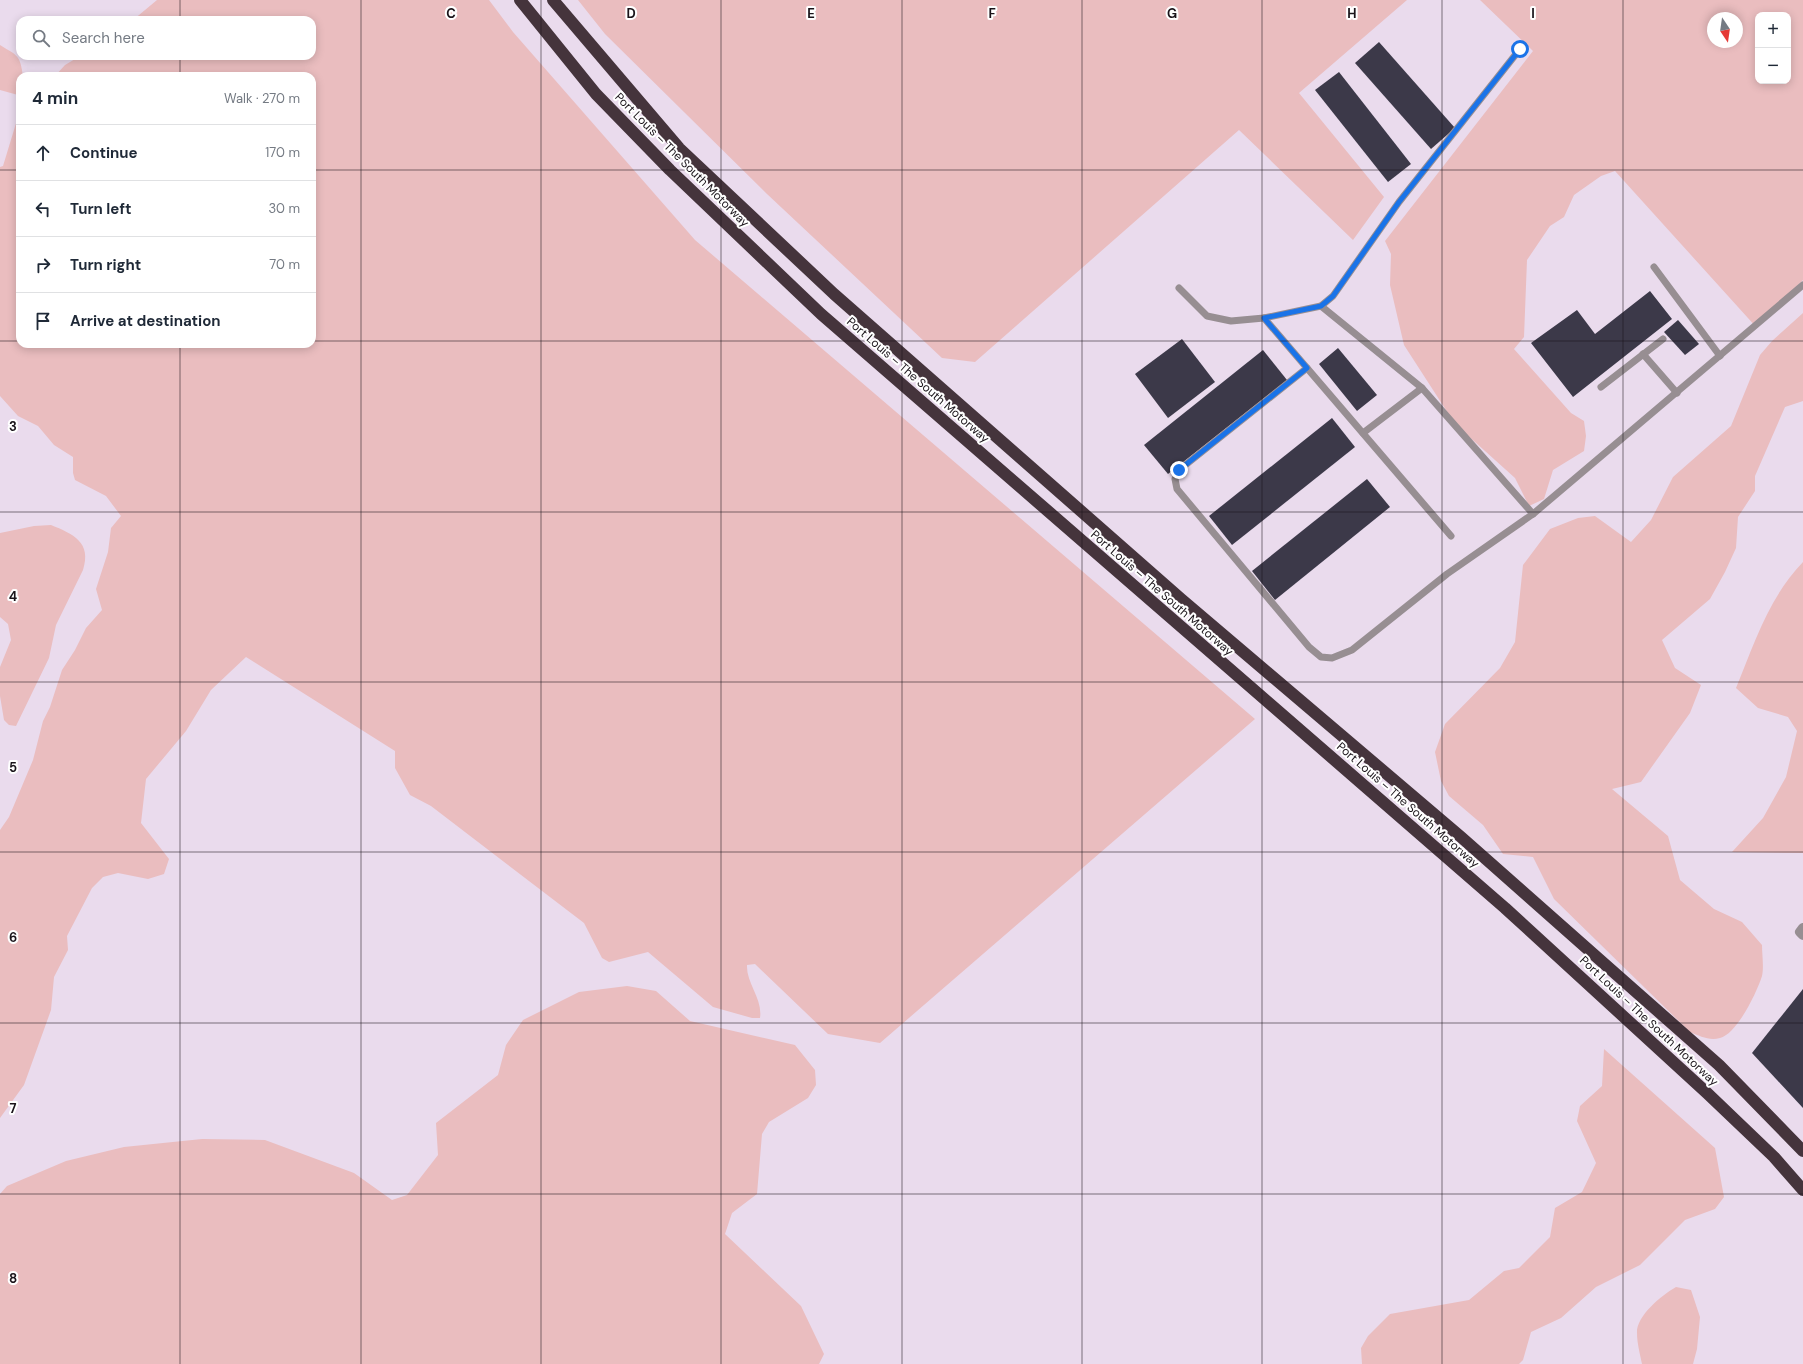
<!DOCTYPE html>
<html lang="en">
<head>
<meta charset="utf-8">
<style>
	body { margin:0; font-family:"DM Sans",sans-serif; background:#f2f2f3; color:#1f2937 }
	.controls { position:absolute; right:12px; top:12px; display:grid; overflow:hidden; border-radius:8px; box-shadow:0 2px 10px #0003 }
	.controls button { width:36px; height:36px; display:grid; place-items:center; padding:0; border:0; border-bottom:1px solid #e0e1e3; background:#fff; color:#1f2937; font:20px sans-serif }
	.compass { position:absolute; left:1707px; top:12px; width:36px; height:36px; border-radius:50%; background:#fff; box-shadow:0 2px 10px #0003; rotate:167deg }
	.stop { position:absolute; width:12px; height:12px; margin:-9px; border:3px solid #1a73e8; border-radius:50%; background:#fff }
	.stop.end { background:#1a73e8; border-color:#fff; box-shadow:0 1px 4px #0008 }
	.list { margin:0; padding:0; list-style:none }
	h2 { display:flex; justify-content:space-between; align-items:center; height:52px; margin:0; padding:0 16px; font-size:17px }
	h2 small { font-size:13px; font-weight:400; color:#747a83 }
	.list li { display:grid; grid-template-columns:26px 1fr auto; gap:12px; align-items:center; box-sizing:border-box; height:56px; padding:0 16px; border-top:1px solid #e0e1e3 }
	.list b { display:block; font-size:15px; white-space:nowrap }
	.list em { font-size:13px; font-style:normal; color:#747a83 }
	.icon { flex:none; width:22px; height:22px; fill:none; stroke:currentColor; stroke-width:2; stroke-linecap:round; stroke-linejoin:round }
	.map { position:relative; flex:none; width:1803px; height:1364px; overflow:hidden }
	.search { position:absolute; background:#fff; box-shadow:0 2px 10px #0003; left:16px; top:16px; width:300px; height:44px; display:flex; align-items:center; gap:10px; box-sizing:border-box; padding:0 14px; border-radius:12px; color:#747a83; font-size:15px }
	.panel { position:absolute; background:#fff; box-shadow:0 2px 10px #0003; left:16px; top:72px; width:300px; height:276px; border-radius:12px }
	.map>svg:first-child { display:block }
	.green { fill:#eabdbf; fill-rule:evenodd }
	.building { fill:#3c3949 }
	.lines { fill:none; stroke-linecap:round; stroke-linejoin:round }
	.lane { stroke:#978e92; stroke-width:7 }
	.street { stroke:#978e92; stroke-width:10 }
	.highway { stroke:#45343c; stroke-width:12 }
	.route { stroke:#1a73e8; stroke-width:5 }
	.grid { fill:none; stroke:#1a141a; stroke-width:1; stroke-opacity:0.55 }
	.labels { text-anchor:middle; stroke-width:4; stroke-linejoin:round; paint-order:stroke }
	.street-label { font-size:12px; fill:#1a141a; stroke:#fff }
	.grid-label { font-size:13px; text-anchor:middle; font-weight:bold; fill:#1a141a; stroke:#fff; stroke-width:4; stroke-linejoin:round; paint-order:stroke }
</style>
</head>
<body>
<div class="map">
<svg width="1803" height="1364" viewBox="0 0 1803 1364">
	<rect width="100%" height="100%" fill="#eadbed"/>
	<g class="green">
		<path d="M157,0h332l24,32 182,208 560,479 -375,324 -52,-9 -73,-70 -8,1c-1,18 16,34 13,53h-8l-39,-11 -65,-55 -39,10 -7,-4 -18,-35 -153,-117 -21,-11 -15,-27v-17l-149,-94 -35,33 -25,41 -40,48 -5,44 28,36 -5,15 -16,5 -30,-6 -15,4 -11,11 -25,48 1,14 -14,27 -3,33 -27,75 -24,33v-288l9,-13 24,-57 10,-39 7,-14 12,-37 13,-20 11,-22 16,-18 -6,-21 12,-37 3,-24 10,-12 -15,-20 -31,-16 -2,-7v-16l-19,-12 -16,-19 -20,-10 -18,-20v-229l3,-1 14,-46 3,-3v227h292v-268h-257l10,-11 15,-9h232v-36h-179z"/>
		<polygon points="578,0 1407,0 1299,93 1384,197 1353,240 1239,130 975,362 942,358 767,194 605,34"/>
		<path d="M1480,0h323v280l-46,48 -142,-157 -14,5 -27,19 -10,22 -14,9 -23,34 -3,77 -10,12 57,64 13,8 2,15 -2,15 -31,19 -9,29 -15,7 -14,-28 -60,-54 -51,-79 -14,-60 1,-31 -6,-13 148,-190zM1758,15h30v66h-30zM1713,18h24v24h-24z"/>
		<path d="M0,45c18,11 20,10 23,31h-3v15l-2,4 -18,-5z"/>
		<path d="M1803,313v88l-18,6 -30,69v15l-17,26 -2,31 -11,24 -15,27 -48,41 13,28 26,17 -11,28 -49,69 -29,7 56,47 12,44 34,29 28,13 20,23c0,9 2,22 0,31 -5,16 -25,58 -42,62 -11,3 -20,-2 -30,-6l-136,-133 -21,-42 -30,-3 -20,-29 -34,-29 -8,-15 -6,-29 10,-28 55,-56 15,-26 8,-77 27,-36 28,-11 17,-2 36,26 20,-22 22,-43 58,-51 29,-71 12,-14z"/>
		<path d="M51,525c22,9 41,17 32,45l-27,55 -7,33 -33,68 -7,-1 -5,-5 -4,-24v-29l11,-27 -3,-16 -8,-7v-84l34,-7z"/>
		<path d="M1803,562v291l-71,-1 31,-34 23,-41 11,-46 -9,-14 -30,-9 -22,-20c18,-44 33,-91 67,-126z"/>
		<polygon points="627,986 656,991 690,1021 795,1045 815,1070 816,1085 808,1098 769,1122 762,1134 757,1194 732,1213 725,1234 801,1306 824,1354 819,1364 0,1364 0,1194 7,1186 66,1161 124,1147 202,1139 265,1140 354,1173 392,1200 407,1195 438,1155 436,1123 498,1075 506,1045 523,1020 579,992"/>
		<polygon points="1604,1049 1715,1148 1724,1197 1715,1209 1685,1220 1640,1265 1596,1287 1561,1318 1531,1332 1523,1360 1519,1364 1362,1364 1361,1348 1368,1336 1390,1314 1469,1300 1504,1271 1519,1268 1550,1237 1555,1208 1582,1192 1596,1163 1577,1121 1580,1106 1602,1086"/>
		<path d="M1676,1287l15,3 9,27 -3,32 -4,15h-51c-2,-10 -5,-21 -5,-31 -1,-17 25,-38 39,-46z"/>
	</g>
	<g class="building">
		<polygon points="1379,42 1455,128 1431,149 1355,63"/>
		<polygon points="1339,72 1411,164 1388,182 1315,90"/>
		<polygon points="1650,291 1672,319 1573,397 1531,343 1577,310 1595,334"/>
		<polygon points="1678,320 1699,344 1685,355 1664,332"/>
		<polygon points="1182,339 1215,382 1168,418 1135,374"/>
		<polygon points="1338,348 1377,395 1357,411 1319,364"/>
		<polygon points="1263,350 1287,380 1168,474 1144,445"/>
		<polygon points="1332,418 1355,447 1232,545 1209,516"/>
		<polygon points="1367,479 1390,507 1275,600 1252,571"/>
		<polygon points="1803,989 1803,1108 1752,1053"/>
	</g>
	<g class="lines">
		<g class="lane">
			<polyline points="1654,267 1720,356"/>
			<polyline points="1179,288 1207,316 1231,321 1264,318 1321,306 1333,296 1399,202 1520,49"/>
			<polyline points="1321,306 1422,388 1533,514"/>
			<polyline points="1264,318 1451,536"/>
			<polyline points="1643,354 1677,393"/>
			<polyline points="1307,368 1179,470 1175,479 1177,489 1309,647 1321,657 1332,658 1352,650 1447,574 1533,514 1803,285"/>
			<polyline points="1601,387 1663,339"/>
			<polyline points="1363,433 1422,388"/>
		</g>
		<polyline class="street" points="1803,928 1800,932 1803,935"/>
		<g class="highway">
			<polyline points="520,0 596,94 670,170 821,314 1505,908 1707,1093 1774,1157 1803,1190"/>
			<polyline points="553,0 679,148 834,294 1181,599 1461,837 1617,975 1719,1065 1803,1151"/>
		</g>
	</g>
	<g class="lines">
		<polyline class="route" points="1179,470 1307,368 1264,318 1321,306 1333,296 1399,202 1520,49"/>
	</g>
	<path class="grid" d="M180,0v20M361,0v1364M541,0v1364M721,0v1364M902,0v1364M1082,0v1364M1262,0v1364M1442,0v1364M1623,0v1364M180,56v20M0,170h20M312,170h1491M0,341h20M312,341h1491M180,344v1020M0,512h1803M0,682h1803M0,852h1803M0,1023h1803M0,1194h1803"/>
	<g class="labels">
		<g class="street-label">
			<text transform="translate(682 160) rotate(45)" y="4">Port Louis – The South Motorway</text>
			<text transform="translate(918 380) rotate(41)" y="4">Port Louis – The South Motorway</text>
			<text transform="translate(1162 593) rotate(41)" y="4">Port Louis – The South Motorway</text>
			<text transform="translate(1408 805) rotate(41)" y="4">Port Louis – The South Motorway</text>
			<text transform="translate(1649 1021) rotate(43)" y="4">Port Louis – The South Motorway</text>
		</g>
	</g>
	<g class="grid-label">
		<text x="451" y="18">C</text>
		<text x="631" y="18">D</text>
		<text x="811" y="18">E</text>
		<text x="992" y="18">F</text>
		<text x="1172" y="18">G</text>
		<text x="1352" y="18">H</text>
		<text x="1533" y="18">I</text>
		<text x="13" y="431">3</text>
		<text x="13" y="601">4</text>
		<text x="13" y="772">5</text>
		<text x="13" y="942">6</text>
		<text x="13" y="1113">7</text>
		<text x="13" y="1283">8</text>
	</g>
</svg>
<div class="controls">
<button>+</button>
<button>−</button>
</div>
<svg class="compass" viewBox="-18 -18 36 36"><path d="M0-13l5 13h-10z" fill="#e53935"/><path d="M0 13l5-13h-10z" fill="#747a83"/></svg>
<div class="stop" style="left:1520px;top:49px"></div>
<div class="stop end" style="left:1179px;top:470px"></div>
<div class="search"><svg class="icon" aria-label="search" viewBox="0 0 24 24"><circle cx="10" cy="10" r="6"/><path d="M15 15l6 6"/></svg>Search here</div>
<section class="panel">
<h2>4 min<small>Walk · 270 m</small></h2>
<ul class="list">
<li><svg class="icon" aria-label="ahead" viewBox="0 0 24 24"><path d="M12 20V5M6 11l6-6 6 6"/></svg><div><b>Continue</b></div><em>170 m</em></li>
<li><svg class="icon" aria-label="left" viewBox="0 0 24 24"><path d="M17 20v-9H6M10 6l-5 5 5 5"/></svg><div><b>Turn left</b></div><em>30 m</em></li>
<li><svg class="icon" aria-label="right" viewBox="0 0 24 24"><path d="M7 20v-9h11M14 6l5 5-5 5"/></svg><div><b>Turn right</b></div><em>70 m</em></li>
<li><svg class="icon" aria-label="arrive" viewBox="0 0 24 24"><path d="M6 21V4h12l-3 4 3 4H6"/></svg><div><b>Arrive at destination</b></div></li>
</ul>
</section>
</div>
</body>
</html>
